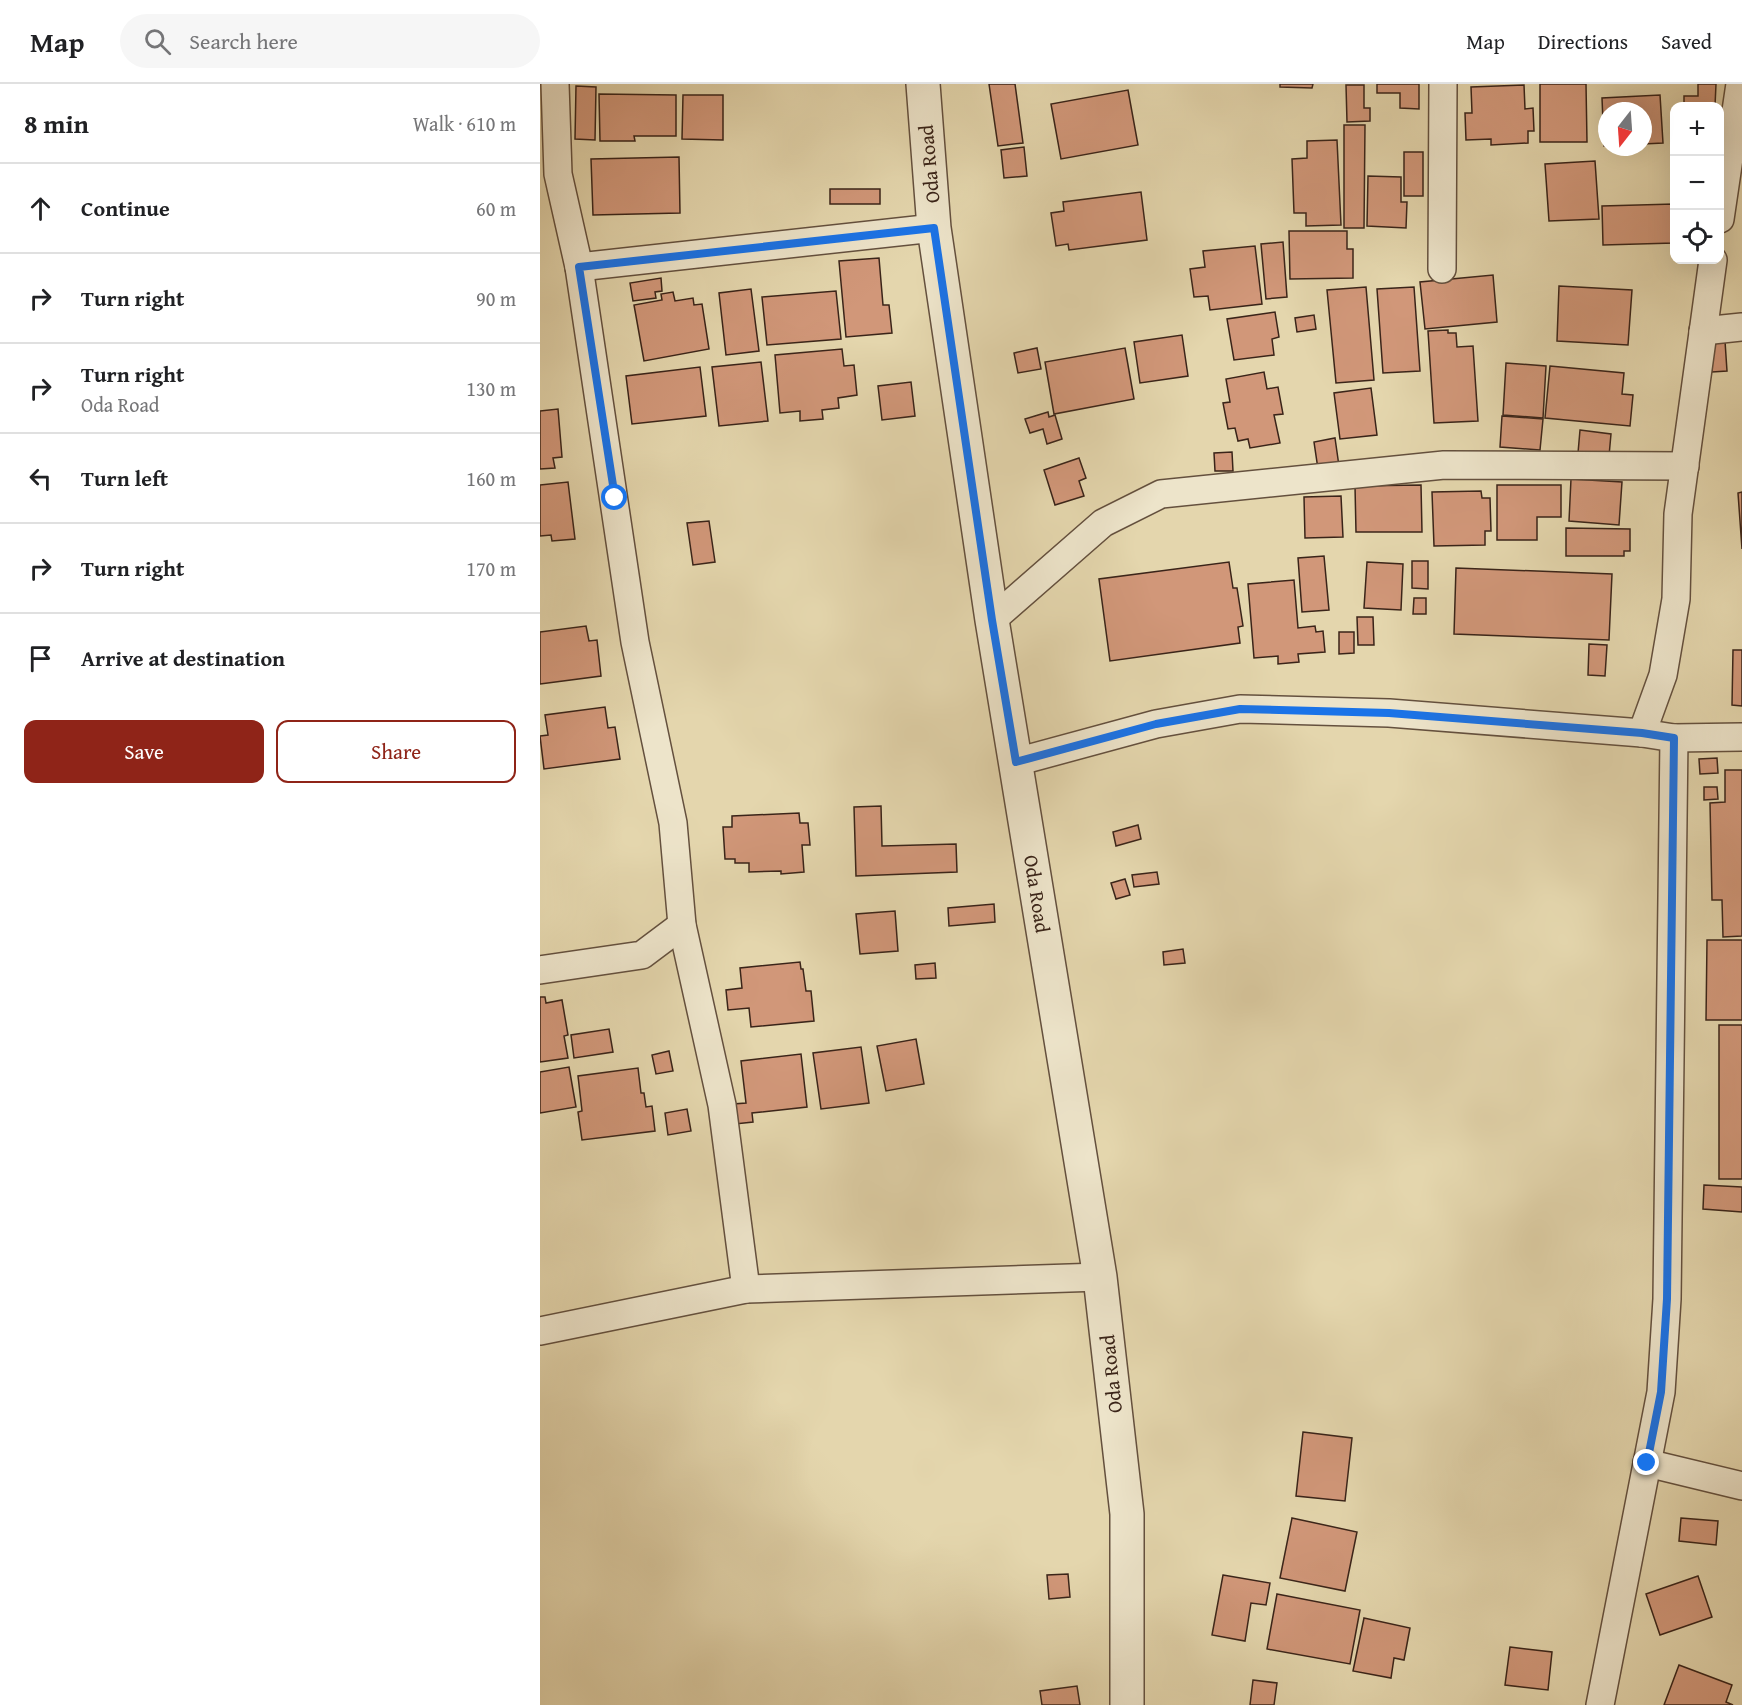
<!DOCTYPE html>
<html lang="en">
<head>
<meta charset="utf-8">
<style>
	body { margin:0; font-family:"Gentium Book Plus",serif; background:#f6f6f6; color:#202124 }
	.controls { position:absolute; right:18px; top:18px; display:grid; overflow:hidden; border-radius:12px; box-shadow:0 6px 24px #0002 }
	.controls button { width:54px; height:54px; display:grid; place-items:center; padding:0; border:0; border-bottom:2px solid #e0e0e0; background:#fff; color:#202124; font:30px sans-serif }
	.compass { position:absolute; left:1058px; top:18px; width:54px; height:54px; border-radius:50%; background:#fff; box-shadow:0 6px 24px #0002; rotate:197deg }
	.stop { position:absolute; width:18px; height:18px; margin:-14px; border:4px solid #1a73e8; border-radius:50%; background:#fff }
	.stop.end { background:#1a73e8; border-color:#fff; box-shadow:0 2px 6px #0008 }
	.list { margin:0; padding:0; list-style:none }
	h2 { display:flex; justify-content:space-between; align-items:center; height:78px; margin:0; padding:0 24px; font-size:26px }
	h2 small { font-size:20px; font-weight:400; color:#757577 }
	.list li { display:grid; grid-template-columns:39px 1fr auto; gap:18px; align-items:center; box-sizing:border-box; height:90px; padding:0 24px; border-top:2px solid #e0e0e0 }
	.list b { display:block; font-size:22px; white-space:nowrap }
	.list p { margin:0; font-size:20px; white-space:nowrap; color:#757577 }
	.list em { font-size:20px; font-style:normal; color:#757577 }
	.actions { display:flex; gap:12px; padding:18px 24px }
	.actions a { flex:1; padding:14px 0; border:2px solid #8f2418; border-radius:12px; text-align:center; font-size:21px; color:#8f2418 }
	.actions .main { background:#8f2418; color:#fff }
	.icon { flex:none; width:33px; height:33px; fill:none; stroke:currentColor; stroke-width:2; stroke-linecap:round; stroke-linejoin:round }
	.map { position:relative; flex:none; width:1202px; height:1621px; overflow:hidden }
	header { display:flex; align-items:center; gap:36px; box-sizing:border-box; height:84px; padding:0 30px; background:#fff; border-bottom:2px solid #e0e0e0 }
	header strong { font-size:28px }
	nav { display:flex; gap:33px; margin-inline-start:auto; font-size:21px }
	.search { width:420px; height:54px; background:#f6f6f6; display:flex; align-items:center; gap:15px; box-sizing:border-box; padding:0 21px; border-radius:33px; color:#757577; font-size:22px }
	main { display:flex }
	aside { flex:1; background:#fff }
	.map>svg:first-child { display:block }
	.building { fill:#d19779; stroke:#3a2419; stroke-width:1.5 }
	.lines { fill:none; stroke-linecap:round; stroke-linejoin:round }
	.minor-casing { stroke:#64503e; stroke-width:30 }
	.tertiary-casing { stroke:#64503e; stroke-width:36 }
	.minor { stroke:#ede4ca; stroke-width:27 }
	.tertiary { stroke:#ede4ca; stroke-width:33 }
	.route { stroke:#1a73e8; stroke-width:8 }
	.labels { text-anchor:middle; stroke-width:4.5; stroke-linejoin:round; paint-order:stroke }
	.street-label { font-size:20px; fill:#3a2419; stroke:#ede4ca }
</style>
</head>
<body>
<header>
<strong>Map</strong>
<div class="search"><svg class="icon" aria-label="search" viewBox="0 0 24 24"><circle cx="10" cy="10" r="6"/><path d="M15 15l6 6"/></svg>Search here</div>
<nav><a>Map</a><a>Directions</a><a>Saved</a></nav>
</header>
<main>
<aside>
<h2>8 min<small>Walk · 610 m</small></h2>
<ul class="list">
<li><svg class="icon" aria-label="ahead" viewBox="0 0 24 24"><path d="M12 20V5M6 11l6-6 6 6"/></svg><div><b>Continue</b></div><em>60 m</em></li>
<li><svg class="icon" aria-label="right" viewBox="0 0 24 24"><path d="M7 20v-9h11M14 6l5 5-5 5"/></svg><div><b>Turn right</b></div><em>90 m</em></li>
<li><svg class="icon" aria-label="right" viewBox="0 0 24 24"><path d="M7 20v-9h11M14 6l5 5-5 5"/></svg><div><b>Turn right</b><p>Oda Road</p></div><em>130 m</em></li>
<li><svg class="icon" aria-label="left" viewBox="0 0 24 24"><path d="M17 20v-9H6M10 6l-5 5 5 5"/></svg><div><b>Turn left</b></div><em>160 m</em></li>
<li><svg class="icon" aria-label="right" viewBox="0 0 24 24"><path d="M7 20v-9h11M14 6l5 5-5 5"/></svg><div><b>Turn right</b></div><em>170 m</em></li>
<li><svg class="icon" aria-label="arrive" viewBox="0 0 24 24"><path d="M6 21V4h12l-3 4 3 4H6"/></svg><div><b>Arrive at destination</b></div></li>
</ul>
<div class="actions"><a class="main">Save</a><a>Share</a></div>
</aside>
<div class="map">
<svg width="1202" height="1621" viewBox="0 0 1202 1621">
	<rect width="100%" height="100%" fill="#e4d6ad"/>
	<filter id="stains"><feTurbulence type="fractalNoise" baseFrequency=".00333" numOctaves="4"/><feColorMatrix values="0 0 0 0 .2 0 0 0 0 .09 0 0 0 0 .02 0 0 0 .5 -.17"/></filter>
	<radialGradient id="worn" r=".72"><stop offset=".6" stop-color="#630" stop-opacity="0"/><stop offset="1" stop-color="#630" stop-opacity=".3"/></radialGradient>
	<g class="building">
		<polygon points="449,0 475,0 483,59 458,62"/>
		<polygon points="740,0 773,0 772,4 740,3"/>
		<polygon points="837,0 879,0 879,25 860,24 860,9 837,9"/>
		<polygon points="1000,0 1046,0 1047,58 1000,58"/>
		<polygon points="1158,0 1176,0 1175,22 1144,22 1144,12 1158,12"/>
		<polygon points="806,1 824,1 824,24 830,24 830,37 807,38"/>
		<polygon points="984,1 985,25 993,24 994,47 988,47 988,59 951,61 951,55 926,56 925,29 932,29 931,3"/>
		<polygon points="36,2 56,3 55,56 35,55"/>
		<polygon points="588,6 598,61 521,75 511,20"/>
		<polygon points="59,10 136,11 136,52 94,52 95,57 60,57"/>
		<polygon points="143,11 183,11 183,56 142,55"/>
		<polygon points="1120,11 1123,59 1103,60 1103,27 1067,27 1067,62 1064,62 1062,14"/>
		<polygon points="804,41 825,41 824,144 804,144"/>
		<polygon points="797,56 801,141 766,142 766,129 754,129 752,75 767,74 767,57"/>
		<polygon points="484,63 487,92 464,94 461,66"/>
		<rect x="864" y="68" width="19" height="44"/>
		<polygon points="139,73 140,129 53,131 51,75"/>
		<polygon points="1055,77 1059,135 1009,137 1005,80"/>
		<polygon points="828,92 861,93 861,118 867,118 866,144 827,142"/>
		<rect x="290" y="105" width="50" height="15"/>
		<polygon points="601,108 607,156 529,166 528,160 516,162 511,129 524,127 523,118"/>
		<polygon points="1134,120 1134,159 1063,161 1062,122"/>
		<polygon points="749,147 807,147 807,165 813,165 813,194 750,195"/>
		<polygon points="743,158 747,213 726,215 721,160"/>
		<polygon points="715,162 722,220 670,226 668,212 654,213 650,185 665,183 663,167"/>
		<polygon points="339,174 343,221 349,221 352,249 306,253 299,177"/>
		<polygon points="953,191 957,238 885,245 880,198"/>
		<polygon points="121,194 122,207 115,208 116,214 93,217 90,199"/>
		<polygon points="1019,202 1092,206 1088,261 1017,257"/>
		<polygon points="826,203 834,296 796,299 787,206"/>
		<polygon points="874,203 880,287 843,289 837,205"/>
		<polygon points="211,205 219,267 186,271 179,209"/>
		<polygon points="296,207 301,255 227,261 222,213"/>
		<polygon points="133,208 135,217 153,214 154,221 162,220 169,265 104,277 94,221 122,216 121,210"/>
		<polygon points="735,228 739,253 732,255 734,271 694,276 687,235"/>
		<polygon points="774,231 776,245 757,248 755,234"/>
		<polygon points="908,246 908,249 916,249 917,263 933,262 938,337 894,339 888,247"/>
		<polygon points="642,251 648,292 600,299 594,258"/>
		<polygon points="1185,257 1187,287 1172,288 1170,258"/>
		<polygon points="497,264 501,285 478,289 474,269"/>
		<polygon points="585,264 594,315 514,330 505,278"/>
		<polygon points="302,265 304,282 314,281 317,311 298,314 299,324 282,326 283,335 260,337 260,327 240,329 235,271"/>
		<polygon points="221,278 228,337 179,342 172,283"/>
		<polygon points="966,279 1006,282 1003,334 963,331"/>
		<polygon points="1010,282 1084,289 1082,310 1093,311 1090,342 1005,334"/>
		<polygon points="160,283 166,332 92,340 86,292"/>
		<polygon points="724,288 727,305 738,303 743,330 734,331 740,359 710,364 708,355 698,357 695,344 688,345 683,319 690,318 686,295"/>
		<polygon points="371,298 375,332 342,336 338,302"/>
		<polygon points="831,304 837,351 800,355 794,309"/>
		<polygon points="18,325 22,373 13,374 15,384 0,385 0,327"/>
		<polygon points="508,328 509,333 515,331 522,355 507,360 503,345 490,349 485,335"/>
		<polygon points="962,332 1003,335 1000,366 960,363"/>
		<polygon points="1040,346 1071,350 1069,372 1038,369"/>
		<polygon points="795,354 799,382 778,385 774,358"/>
		<polygon points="692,368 693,387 675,387 674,369"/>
		<polygon points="539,374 546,394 539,397 544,412 515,421 504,386"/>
		<polygon points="1031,395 1082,398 1079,441 1029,437"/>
		<polygon points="28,398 35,455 12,457 11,451 0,452 0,401"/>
		<polygon points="881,401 882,448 816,448 815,402"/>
		<polygon points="957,401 1021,401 1021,433 997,433 997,456 957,456"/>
		<polygon points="941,407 942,414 950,414 951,447 945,447 945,461 894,462 892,408"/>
		<polygon points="1202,408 1202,465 1198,409"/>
		<polygon points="801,412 803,453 765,454 764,413"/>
		<polygon points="169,437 175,478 153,481 147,439"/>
		<polygon points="1026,444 1090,445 1090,467 1084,467 1084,472 1026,472"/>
		<polygon points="784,472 789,526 762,528 758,474"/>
		<polygon points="872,477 888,477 888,505 872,504"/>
		<polygon points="689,478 693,504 697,504 703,542 698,543 700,559 570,577 559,495"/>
		<polygon points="827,478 863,480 861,526 824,524"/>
		<polygon points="916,484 1072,490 1069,556 914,550"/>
		<polygon points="754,496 758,544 775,542 776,548 783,547 785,568 758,570 759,578 738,580 738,572 714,574 708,500"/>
		<polygon points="874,514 886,514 886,530 873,530"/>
		<polygon points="817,533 833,533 834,561 818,561"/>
		<polygon points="46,542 49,557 57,556 61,592 0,600 0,548"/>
		<polygon points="799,548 814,548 814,569 799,570"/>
		<polygon points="1049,560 1067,561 1065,592 1048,591"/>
		<polygon points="1193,566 1202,566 1202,622 1192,621"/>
		<polygon points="65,623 68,644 75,643 80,675 4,685 0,652 8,651 5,631"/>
		<polygon points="1177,674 1178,689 1160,690 1159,675"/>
		<polygon points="1185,686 1202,686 1202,852 1183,853 1182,816 1172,816 1170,719 1185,718"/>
		<polygon points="1164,703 1177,703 1178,715 1164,716"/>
		<polygon points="341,722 342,762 416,760 417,788 316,792 314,723"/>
		<polygon points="259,729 260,739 268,739 270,761 262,761 264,788 241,790 241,787 209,788 209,779 195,779 195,775 185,775 183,743 192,743 192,732"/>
		<polygon points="598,741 601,755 576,762 573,748"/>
		<polygon points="617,788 619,800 594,803 592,791"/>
		<polygon points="585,795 590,811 576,815 571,799"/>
		<polygon points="454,820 455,838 409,842 408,824"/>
		<polygon points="355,827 358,867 320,870 316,830"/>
		<polygon points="1167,856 1202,856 1202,936 1166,936"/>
		<polygon points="643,865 645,879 624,881 623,868"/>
		<polygon points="260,878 261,885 263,885 266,907 271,907 274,937 211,943 209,924 188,926 186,906 202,904 200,884"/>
		<polygon points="395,879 396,894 376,895 375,881"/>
		<polygon points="0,913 5,913 6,919 22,916 28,951 24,952 28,974 0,978"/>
		<rect x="1179" y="941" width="23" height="154"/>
		<polygon points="69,945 73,968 34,974 31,951"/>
		<polygon points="376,955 384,1000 346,1007 337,962"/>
		<polygon points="321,963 329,1019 281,1025 273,969"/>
		<polygon points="129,967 133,987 116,990 112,971"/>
		<polygon points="261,970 267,1023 212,1029 213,1038 195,1040 193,1020 206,1019 201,977"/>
		<polygon points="29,983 36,1023 0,1029 0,988"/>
		<polygon points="98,984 101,1009 104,1009 106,1023 112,1022 115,1047 42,1056 38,1028 42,1027 38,992"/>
		<polygon points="147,1025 151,1047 128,1051 125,1029"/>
		<polygon points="1164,1101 1202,1103 1202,1128 1163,1125"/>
		<polygon points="763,1348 812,1354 805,1417 756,1412"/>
		<polygon points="752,1434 817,1448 805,1507 740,1494"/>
		<polygon points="1141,1434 1178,1437 1176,1461 1139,1457"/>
		<polygon points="528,1490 530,1513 509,1515 507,1491"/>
		<polygon points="683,1491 730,1499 726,1521 711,1519 705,1557 672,1551"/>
		<polygon points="1158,1492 1172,1533 1120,1551 1106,1510"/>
		<polygon points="737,1510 820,1526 810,1580 727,1565"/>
		<polygon points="824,1534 870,1544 864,1576 854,1574 851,1594 813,1587"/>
		<polygon points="970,1563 1012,1568 1008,1606 965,1601"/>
		<polygon points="1139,1581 1192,1601 1186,1618 1193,1621 1124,1621"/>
		<polygon points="713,1596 737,1599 734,1621 710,1621"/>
		<polygon points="537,1602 540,1621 502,1621 500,1607"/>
	</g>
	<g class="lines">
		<g class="minor-casing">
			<g id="minor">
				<polyline points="15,0 18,90 39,183 95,558 133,739 142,841 182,1021 206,1205"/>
				<polyline points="1180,135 1200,0"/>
				<polyline points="39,183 394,144"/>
				<polyline points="902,185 903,0"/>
				<polyline points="1163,247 1202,243"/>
				<polyline points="452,536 563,439 621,410 904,381 1145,382"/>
				<polyline points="1102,649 1123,591 1136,515 1138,430 1173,176"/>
				<polyline points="476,678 616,640 700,625 849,629 1102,649 1134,654 1202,653"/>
				<polyline points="0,886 102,871 142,841"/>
				<polyline points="0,1247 206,1205 560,1193"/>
				<polyline points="1107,1379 1202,1402"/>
				<polyline points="1060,1621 1121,1308 1127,1215 1134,654"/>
			</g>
		</g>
		<g class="tertiary-casing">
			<polyline id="tertiary" points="383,0 394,144 452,536 560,1193 587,1430 587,1621"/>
		</g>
		<use href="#minor" class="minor"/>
		<use href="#tertiary" class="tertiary"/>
	</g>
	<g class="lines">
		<polyline class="route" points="75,414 39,183 394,144 452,536 476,678 616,640 700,625 849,629 1102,649 1134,654 1127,1215 1121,1308 1107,1379"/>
	</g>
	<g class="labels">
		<g class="street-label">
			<text transform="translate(389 80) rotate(-95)" y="7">Oda Road</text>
			<text transform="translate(497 810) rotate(81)" y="7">Oda Road</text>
			<text transform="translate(571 1290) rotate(-96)" y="7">Oda Road</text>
		</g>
	</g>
	<rect width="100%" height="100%" filter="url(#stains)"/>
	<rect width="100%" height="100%" fill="url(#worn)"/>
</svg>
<div class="controls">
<button>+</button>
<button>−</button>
<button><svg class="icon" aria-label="locate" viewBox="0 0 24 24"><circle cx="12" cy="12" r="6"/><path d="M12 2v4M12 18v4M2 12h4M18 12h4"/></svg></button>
</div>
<svg class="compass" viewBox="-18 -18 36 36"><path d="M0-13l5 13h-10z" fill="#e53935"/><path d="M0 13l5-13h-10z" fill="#757577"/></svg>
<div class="stop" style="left:75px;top:414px"></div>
<div class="stop end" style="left:1107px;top:1379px"></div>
</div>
</main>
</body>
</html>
